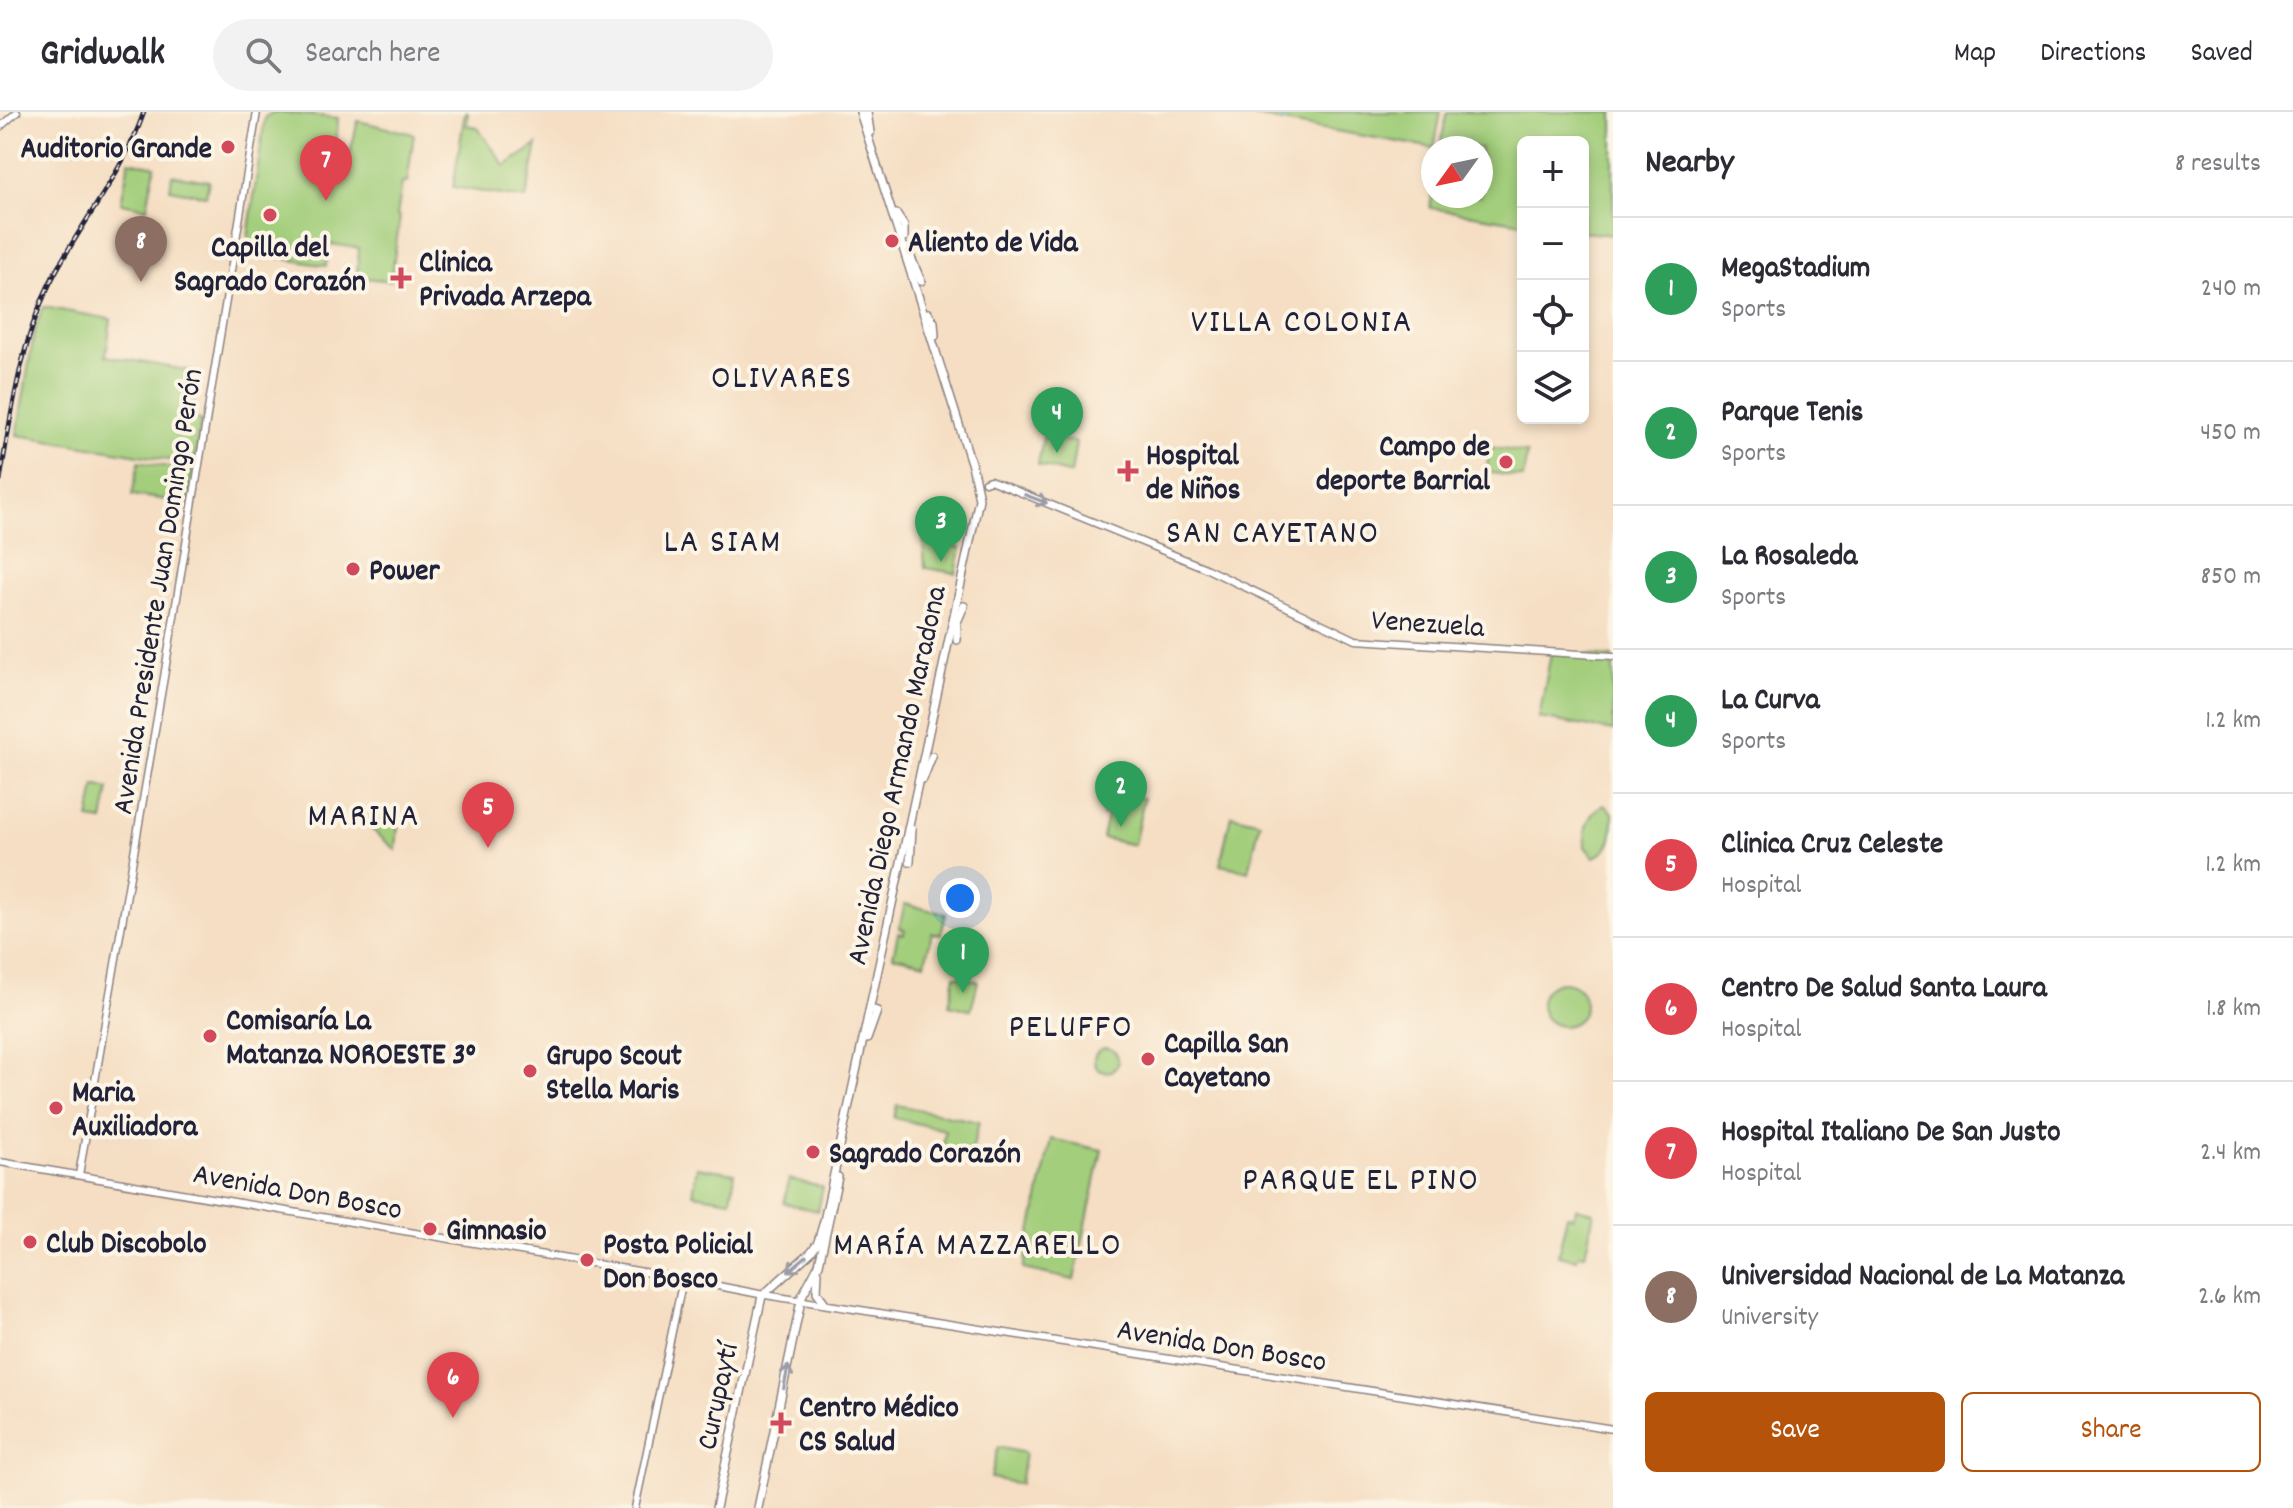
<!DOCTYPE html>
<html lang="en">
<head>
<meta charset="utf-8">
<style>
	body { margin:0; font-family:Dekko,sans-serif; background:#f2f2f3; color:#2b2b33 }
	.controls { position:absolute; right:24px; top:24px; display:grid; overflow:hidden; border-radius:12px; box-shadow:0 4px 12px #0003 }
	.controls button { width:72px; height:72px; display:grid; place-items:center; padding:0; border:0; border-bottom:2px solid #e1e1e2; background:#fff; color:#2b2b33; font:40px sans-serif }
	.compass { position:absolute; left:1421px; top:24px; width:72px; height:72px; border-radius:50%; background:#fff; box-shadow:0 4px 12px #0003; rotate:237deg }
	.you { position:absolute; left:960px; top:786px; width:28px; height:28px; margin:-20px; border:6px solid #fff; border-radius:50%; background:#1a73e8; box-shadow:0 0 0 12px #1a73e833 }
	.badge { display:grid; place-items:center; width:52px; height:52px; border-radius:50%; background:#b45309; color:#fff; font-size:26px; font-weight:700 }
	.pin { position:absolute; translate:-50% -66px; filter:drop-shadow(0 2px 4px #0008) }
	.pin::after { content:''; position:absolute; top:42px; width:28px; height:24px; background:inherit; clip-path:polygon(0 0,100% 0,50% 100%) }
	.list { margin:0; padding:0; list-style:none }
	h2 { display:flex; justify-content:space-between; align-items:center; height:104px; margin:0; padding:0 32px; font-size:34px }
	h2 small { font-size:26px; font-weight:400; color:#7c7c81 }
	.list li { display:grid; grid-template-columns:52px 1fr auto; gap:24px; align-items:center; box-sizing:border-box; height:144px; padding:0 32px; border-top:2px solid #e1e1e2 }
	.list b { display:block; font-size:30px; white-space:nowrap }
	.list p { margin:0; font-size:26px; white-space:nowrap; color:#7c7c81 }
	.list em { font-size:26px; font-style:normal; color:#7c7c81 }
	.actions { display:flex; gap:16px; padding:24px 32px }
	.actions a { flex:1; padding:18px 0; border:2px solid #b45309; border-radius:12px; text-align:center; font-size:28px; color:#b45309 }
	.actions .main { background:#b45309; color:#fff }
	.icon { flex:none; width:44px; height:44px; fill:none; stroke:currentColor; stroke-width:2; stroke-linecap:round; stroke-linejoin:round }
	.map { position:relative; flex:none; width:1613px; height:1396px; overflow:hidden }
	header { display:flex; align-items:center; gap:48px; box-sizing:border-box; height:112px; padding:0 40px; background:#fff; border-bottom:2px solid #e1e1e2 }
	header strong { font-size:38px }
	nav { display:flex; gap:44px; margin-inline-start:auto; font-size:28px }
	.search { width:560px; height:72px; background:#f2f2f3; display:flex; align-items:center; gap:20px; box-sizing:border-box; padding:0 28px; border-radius:44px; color:#7c7c81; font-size:30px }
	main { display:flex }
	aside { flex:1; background:#fff }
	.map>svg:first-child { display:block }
	.green { fill:#a3ce7b; stroke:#62785b; stroke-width:2 }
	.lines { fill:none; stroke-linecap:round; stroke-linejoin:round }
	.stream { stroke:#7bb3eb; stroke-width:2 }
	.secondary-casing { stroke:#8c807f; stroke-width:9 }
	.primary-casing { stroke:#8c807f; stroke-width:10 }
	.secondary { stroke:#fff; stroke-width:6 }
	.primary { stroke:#fff; stroke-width:7 }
	.rail-casing { stroke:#22223b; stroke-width:5 }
	.rail { stroke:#fcf5e5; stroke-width:2; stroke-dasharray:6; stroke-linecap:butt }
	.oneway { stroke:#9c9ca7 }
	.poi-dot { fill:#d1495b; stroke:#fcf5e5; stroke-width:3 }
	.labels { text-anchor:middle; stroke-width:8; stroke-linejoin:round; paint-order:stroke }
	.poi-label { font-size:30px; font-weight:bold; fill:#22223b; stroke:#fcf5e5; text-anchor:start }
	.street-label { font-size:30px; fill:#22223b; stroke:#fcf5e5 }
	.quarter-label { font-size:34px; letter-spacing:2px; fill:#22223b; stroke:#fcf5e5 }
</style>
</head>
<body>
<header>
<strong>Gridwalk</strong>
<div class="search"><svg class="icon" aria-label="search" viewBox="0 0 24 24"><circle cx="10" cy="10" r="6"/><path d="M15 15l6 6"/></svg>Search here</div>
<nav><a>Map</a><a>Directions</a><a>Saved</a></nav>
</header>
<main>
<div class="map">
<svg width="1613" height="1396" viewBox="0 0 1613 1396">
	<rect width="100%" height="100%" fill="#fcf5e5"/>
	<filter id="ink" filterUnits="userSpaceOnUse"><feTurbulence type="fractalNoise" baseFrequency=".0125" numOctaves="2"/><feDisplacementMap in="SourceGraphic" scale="16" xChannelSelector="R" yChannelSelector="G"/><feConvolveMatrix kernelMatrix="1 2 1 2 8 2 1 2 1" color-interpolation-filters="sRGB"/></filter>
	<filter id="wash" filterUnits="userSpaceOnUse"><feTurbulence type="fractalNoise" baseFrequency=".006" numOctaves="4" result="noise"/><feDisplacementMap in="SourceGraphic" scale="32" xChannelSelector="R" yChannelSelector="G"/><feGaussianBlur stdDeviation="1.8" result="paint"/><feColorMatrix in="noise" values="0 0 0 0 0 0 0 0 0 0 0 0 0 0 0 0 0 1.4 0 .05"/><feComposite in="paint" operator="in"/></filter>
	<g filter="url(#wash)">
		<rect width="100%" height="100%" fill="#f5dec3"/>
		<g class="green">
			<polygon points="274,0 338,6 335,56 346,57 358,9 414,22 407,71 402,71 397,104 400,105 391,169 357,165 359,136 330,132 326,154 246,140 265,5"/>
			<polygon points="465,0 468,0 467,13 478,16 505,54 537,33 526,87 453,75"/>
			<polygon points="1255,0 1441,0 1434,36 1254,5"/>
			<polygon points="1447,0 1613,0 1613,123 1583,120 1583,30 1523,30 1523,111 1430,96 1433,77 1433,84 1481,84 1481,36 1440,36"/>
			<polygon points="129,49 155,54 147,96 121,91"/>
			<polygon points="172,63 209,69 206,84 170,77"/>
			<polygon points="43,195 111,207 106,244 198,260 191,306 201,308 194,352 17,323 34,221"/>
			<polygon points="1043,325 1076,330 1071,362 1038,353"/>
			<polygon points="1490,335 1527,341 1523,366 1486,360"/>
			<polygon points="139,350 193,359 189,391 132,383"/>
			<polygon points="923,430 961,436 956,461 925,456"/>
			<polygon points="1551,541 1613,545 1613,619 1539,606"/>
			<polygon points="95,673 109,677 103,709 89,707"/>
			<polygon points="1107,679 1144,686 1134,733 1102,726 1107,704 1102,703"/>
			<path d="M1604,693l9,8c0,19 0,38 -19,44l-9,-10c-1,-18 2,-34 19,-42z"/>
			<polygon points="1231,703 1260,710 1249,759 1220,753"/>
			<polygon points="364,705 398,713 396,738 362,709"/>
			<polygon points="905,792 946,802 941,822 932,821 925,851 893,844 898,821 904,822 905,818 899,816"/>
			<polygon points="955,864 978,869 971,898 949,893"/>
			<circle cx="1563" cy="892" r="22"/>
			<circle cx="1106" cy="948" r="12"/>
			<polygon points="897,993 979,1010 970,1047 941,1042 945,1018 894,1006"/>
			<polygon points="1051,1027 1102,1038 1074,1168 1023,1157"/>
			<polygon points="697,1055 735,1061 731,1088 693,1082"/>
			<polygon points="789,1067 823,1075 818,1099 784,1091"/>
			<polygon points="1576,1096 1594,1100 1585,1143 1579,1142 1577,1147 1558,1143 1567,1103 1574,1105"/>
			<polygon points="998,1335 1025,1341 1020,1372 991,1366"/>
		</g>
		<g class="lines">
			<polyline class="stream" points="1279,9 1296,0"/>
		</g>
	</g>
	<g filter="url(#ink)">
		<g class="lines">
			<g class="secondary-casing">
				<g id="secondary">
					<polyline points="0,15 17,0"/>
					<polyline points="985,370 990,368 1203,455 1356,528 1613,544"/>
					<polyline points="0,1050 684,1167"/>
					<polyline points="79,1063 164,565 257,0"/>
					<polyline points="683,1167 759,1182 1613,1317"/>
					<polyline points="635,1396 683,1167"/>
				</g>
			</g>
			<g class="primary-casing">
				<g id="primary">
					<polyline points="867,0 870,20"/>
					<polyline points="896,102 904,114 904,125"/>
					<polyline points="907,136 921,169"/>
					<polyline points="928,201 934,210 935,224"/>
					<polyline points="957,528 957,510 964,494"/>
					<polyline points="923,667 932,644"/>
					<polyline points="910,750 912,717"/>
					<polyline points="867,927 877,899 874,898"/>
					<polyline points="818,1160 817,1180 825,1191"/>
					<polyline points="716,1396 762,1184 811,1140 818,1130 824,1109 979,387 973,357 860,0"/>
					<polyline points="758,1396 802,1184 819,1152 838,1065"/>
				</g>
			</g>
			<use href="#secondary" class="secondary"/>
			<use href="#primary" class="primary"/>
			<g class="rail-casing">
				<path id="rail" d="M0,368c12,-70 21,-143 55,-207 29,-54 69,-102 89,-161"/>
			</g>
			<use href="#rail" class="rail"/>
		</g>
		<defs><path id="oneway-shaft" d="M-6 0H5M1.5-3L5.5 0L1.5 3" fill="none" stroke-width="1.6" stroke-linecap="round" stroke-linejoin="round" transform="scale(2)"/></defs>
		<g class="oneway">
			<use href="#oneway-shaft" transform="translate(1036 387) rotate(21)"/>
			<use href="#oneway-shaft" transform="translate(797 1152) rotate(140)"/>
			<use href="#oneway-shaft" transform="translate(786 1265) rotate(-79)"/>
		</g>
	</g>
	<g class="poi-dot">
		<circle cx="228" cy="35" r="8"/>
		<circle cx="270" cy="103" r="8"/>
		<circle cx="892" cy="129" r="8"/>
		<path d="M397 154h8v8h8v8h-8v8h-8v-8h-8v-8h8z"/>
		<circle cx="1506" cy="350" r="8"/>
		<path d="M1124 347h8v8h8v8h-8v8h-8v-8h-8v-8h8z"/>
		<circle cx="353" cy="457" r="8"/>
		<circle cx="210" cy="924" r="8"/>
		<circle cx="1148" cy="947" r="8"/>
		<circle cx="530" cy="959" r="8"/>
		<circle cx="56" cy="996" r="8"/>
		<circle cx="813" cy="1040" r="8"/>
		<circle cx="430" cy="1117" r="8"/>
		<circle cx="30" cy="1130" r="8"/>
		<circle cx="587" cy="1148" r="8"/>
		<path d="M777 1299h8v8h8v8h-8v8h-8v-8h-8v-8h8z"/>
	</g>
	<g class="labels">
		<g class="poi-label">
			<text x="212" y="45" text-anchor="end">Auditorio Grande</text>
			<text x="908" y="139">Aliento de Vida</text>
			<text x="270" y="144" text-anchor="middle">Capilla del<tspan x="270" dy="34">Sagrado Corazón</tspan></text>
			<text x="419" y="159">Clinica<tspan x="419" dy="34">Privada Arzepa</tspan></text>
			<text x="1490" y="343" text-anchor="end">Campo de<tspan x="1490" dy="34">deporte Barrial</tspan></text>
			<text x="1146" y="352">Hospital<tspan x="1146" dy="34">de Niños</tspan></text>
			<text x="369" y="467">Power</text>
			<text x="226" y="917">Comisaría La<tspan x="226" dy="34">Matanza NOROESTE 3°</tspan></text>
			<text x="1164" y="940">Capilla San<tspan x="1164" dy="34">Cayetano</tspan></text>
			<text x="546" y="952">Grupo Scout<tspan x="546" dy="34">Stella Maris</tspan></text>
			<text x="72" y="989">Maria<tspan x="72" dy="34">Auxiliadora</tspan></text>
			<text x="829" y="1050">Sagrado Corazón</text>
			<text x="446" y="1127">Gimnasio</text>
			<text x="46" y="1140">Club Discobolo</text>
			<text x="603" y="1141">Posta Policial<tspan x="603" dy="34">Don Bosco</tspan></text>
			<text x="799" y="1304">Centro Médico<tspan x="799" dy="34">CS Salud</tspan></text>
		</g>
		<g class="street-label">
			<text transform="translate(156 479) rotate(-81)" y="10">Avenida Presidente Juan Domingo Perón</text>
			<text transform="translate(1428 510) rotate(4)" y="10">Venezuela</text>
			<text transform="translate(895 663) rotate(-78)" y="10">Avenida Diego Armando Maradona</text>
			<text transform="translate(298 1078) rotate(10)" y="10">Avenida Don Bosco</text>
			<text transform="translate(1222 1232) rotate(9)" y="10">Avenida Don Bosco</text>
			<text transform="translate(716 1284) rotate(-78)" y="10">Curupaytí</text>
		</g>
		<g class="quarter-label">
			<text x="1302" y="219">VILLA COLONIA</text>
			<text x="782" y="275">OLIVARES</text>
			<text x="1273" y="430">SAN CAYETANO</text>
			<text x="723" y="439">LA SIAM</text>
			<text x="364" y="713">MARINA</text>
			<text x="1071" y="924">PELUFFO</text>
			<text x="1361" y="1077">PARQUE EL PINO</text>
			<text x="978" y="1142">MARÍA MAZZARELLO</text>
		</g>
	</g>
</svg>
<div class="controls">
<button>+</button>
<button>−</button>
<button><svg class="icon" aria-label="locate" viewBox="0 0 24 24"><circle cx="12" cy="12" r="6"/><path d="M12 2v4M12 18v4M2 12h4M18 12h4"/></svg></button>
<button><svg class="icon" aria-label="layers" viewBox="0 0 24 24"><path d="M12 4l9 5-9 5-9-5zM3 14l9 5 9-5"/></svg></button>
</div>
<svg class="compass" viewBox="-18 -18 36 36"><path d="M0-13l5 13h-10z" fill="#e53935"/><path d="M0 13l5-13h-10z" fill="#7c7c81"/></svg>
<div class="you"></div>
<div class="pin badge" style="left:963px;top:881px;background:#2e9e5b">1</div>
<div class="pin badge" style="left:1121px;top:715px;background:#2e9e5b">2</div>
<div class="pin badge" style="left:941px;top:450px;background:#2e9e5b">3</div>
<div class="pin badge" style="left:1057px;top:341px;background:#2e9e5b">4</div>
<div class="pin badge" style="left:488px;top:736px;background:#e0444e">5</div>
<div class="pin badge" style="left:453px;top:1306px;background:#e0444e">6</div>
<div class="pin badge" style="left:326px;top:89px;background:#e0444e">7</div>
<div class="pin badge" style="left:141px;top:170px;background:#8d6e63">8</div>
</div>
<aside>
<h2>Nearby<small>8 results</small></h2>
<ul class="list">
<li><span class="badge" style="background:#2e9e5b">1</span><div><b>MegaStadium</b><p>Sports</p></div><em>240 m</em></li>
<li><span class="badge" style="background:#2e9e5b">2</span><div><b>Parque Tenis</b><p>Sports</p></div><em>450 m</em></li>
<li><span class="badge" style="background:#2e9e5b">3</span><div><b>La Rosaleda</b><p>Sports</p></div><em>850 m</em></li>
<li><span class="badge" style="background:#2e9e5b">4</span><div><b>La Curva</b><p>Sports</p></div><em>1.2 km</em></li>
<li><span class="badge" style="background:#e0444e">5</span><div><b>Clinica Cruz Celeste</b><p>Hospital</p></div><em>1.2 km</em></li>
<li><span class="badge" style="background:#e0444e">6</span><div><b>Centro De Salud Santa Laura</b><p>Hospital</p></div><em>1.8 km</em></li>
<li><span class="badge" style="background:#e0444e">7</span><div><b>Hospital Italiano De San Justo</b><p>Hospital</p></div><em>2.4 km</em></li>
<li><span class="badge" style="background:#8d6e63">8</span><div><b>Universidad Nacional de La Matanza</b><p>University</p></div><em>2.6 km</em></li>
</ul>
<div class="actions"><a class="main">Save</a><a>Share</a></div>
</aside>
</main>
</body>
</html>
